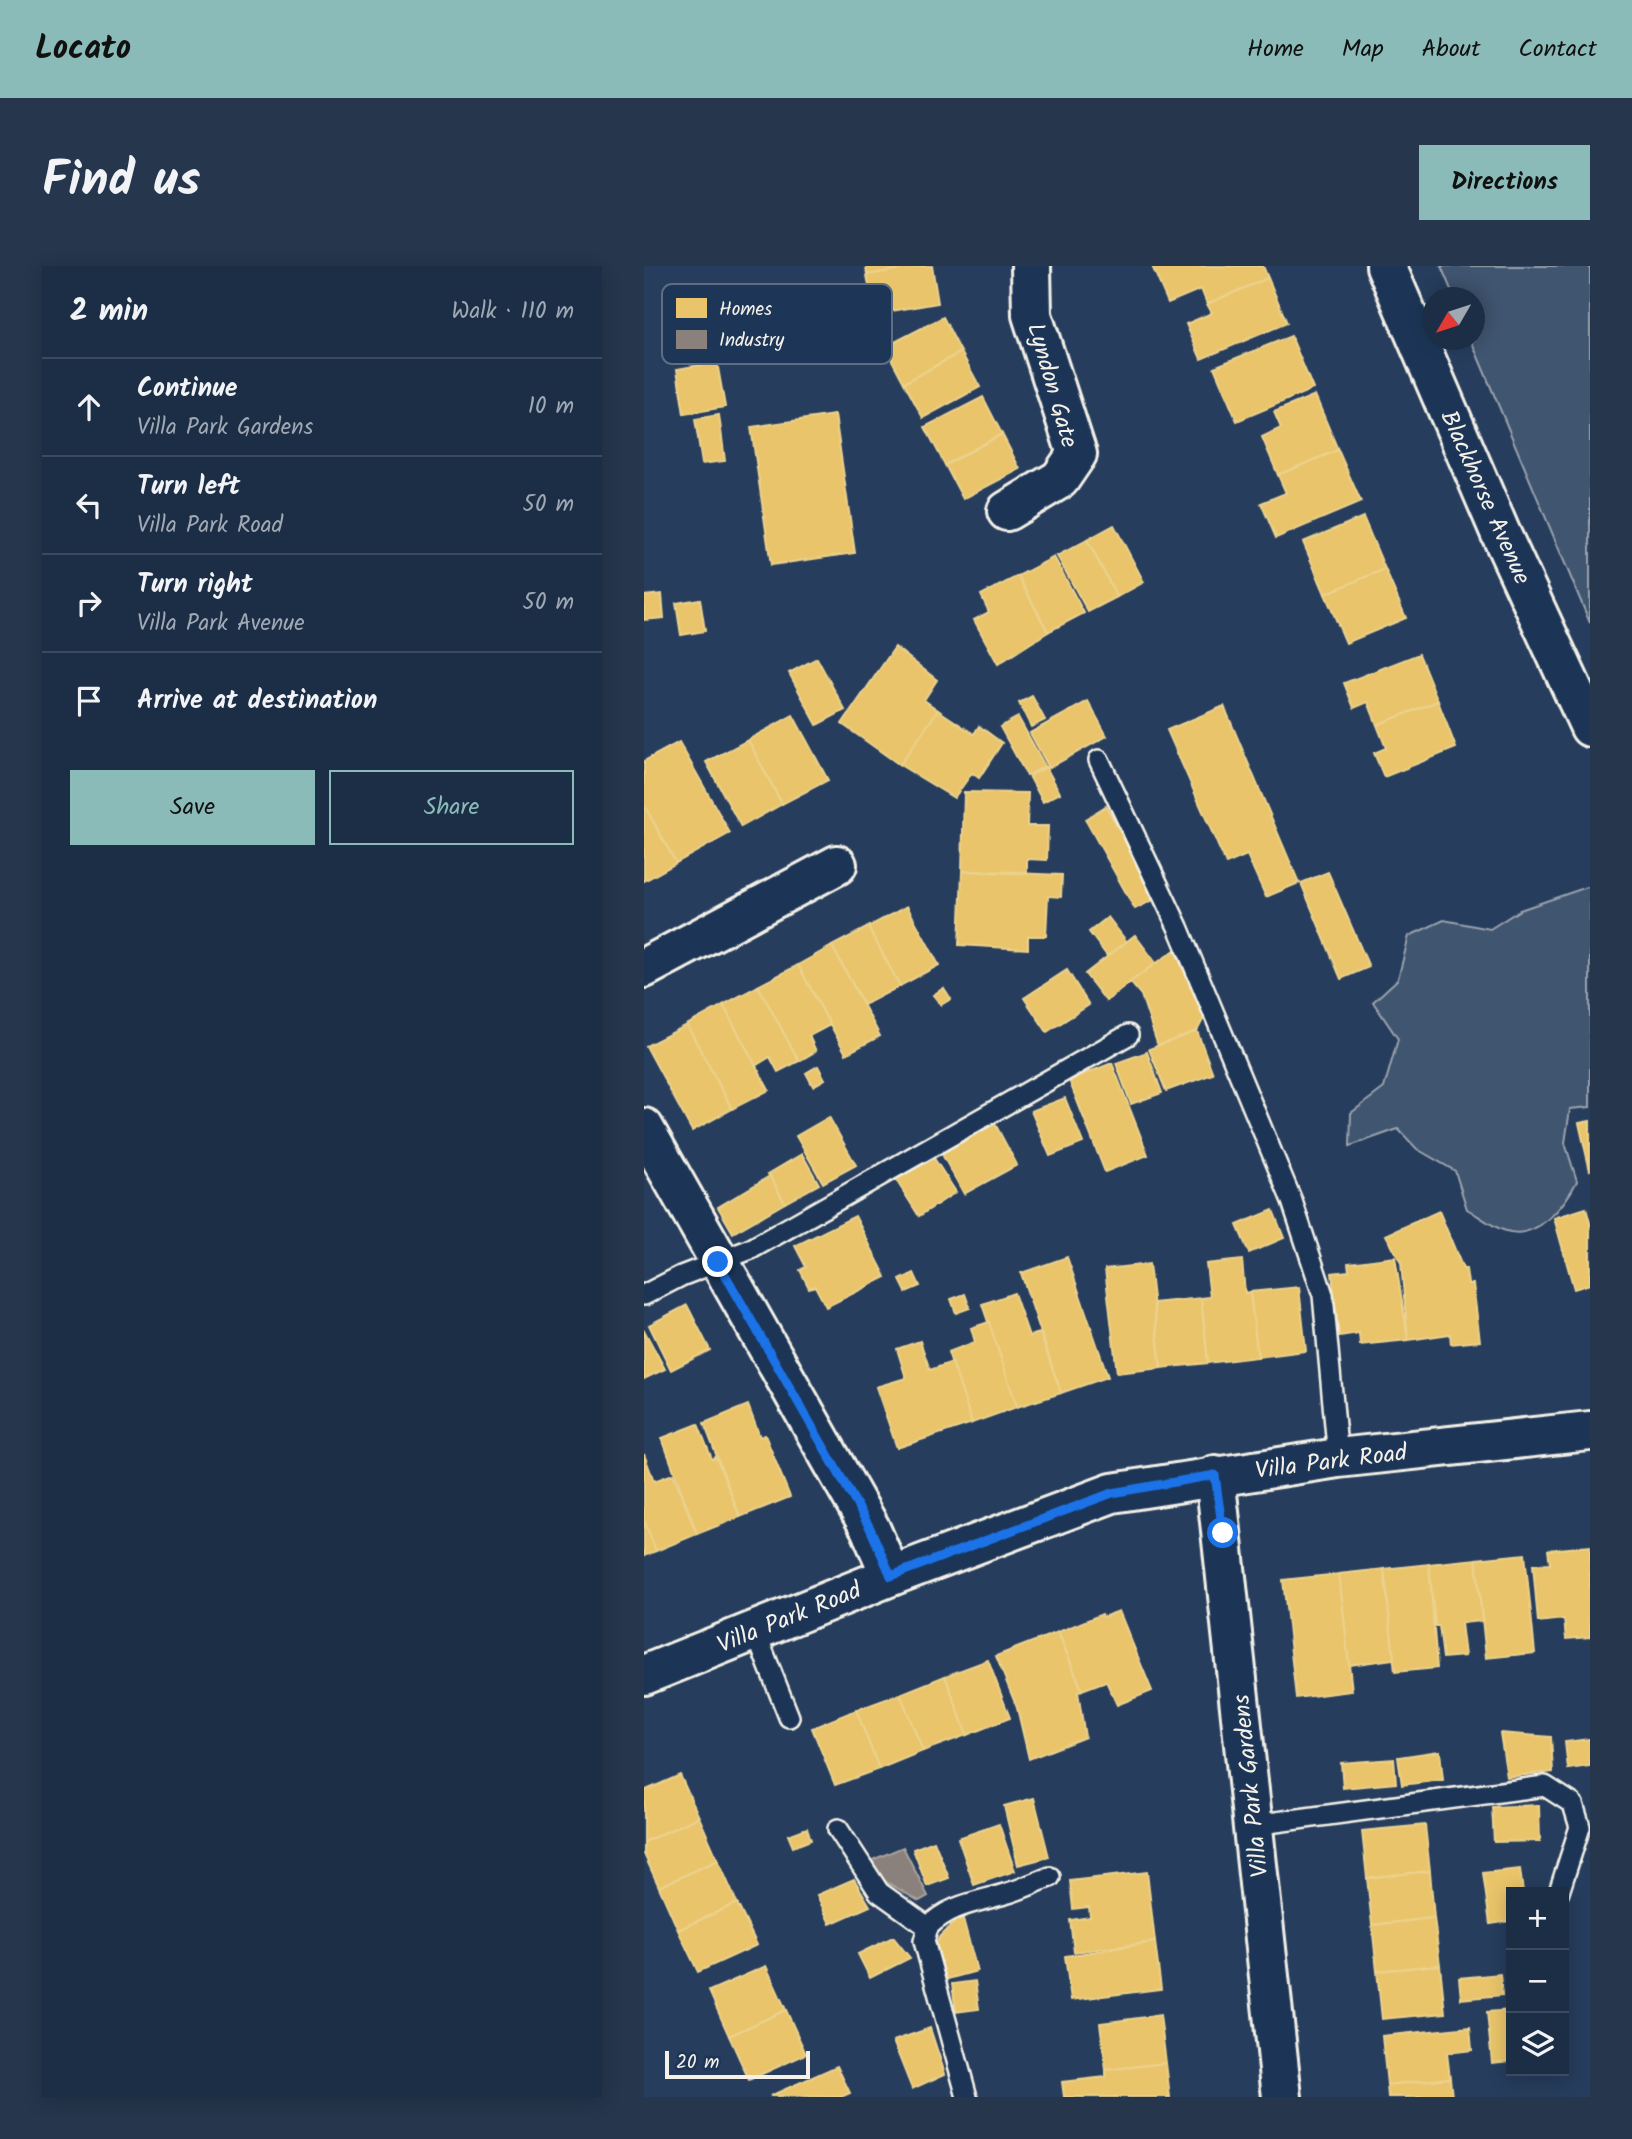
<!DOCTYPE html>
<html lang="en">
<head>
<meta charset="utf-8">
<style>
	body { margin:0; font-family:Kalam,sans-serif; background:#25364d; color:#f1f3f6 }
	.controls { position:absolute; right:21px; bottom:21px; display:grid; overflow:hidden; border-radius:0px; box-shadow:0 4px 18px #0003 }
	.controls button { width:63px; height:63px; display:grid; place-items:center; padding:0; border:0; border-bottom:2px solid #3a4a5f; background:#1c2e46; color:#f1f3f6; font:35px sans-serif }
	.compass { position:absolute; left:778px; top:21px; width:63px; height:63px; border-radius:50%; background:#1c2e46; box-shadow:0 4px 18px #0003; rotate:231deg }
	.scale { position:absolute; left:21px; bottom:18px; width:145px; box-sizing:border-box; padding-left:7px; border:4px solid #f4f1e8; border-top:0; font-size:19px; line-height:24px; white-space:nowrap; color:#f4f1e8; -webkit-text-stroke:5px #1d3557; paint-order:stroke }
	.stop { position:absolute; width:21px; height:21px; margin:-16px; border:5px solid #1a73e8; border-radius:50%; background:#fff }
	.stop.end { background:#1a73e8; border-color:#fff; box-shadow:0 2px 7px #0008 }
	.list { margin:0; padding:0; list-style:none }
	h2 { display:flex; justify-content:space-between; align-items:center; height:91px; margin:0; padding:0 28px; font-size:30px }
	h2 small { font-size:23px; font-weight:400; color:#a0a8b3 }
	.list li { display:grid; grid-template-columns:46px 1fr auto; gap:21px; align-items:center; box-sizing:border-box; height:98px; padding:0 28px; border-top:2px solid #3a4a5f }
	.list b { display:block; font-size:26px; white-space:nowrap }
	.list p { margin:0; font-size:23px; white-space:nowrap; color:#a0a8b3 }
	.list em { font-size:23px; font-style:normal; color:#a0a8b3 }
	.actions { display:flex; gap:14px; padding:21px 28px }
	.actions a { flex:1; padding:16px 0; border:2px solid #8bbbb9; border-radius:0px; text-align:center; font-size:24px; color:#8bbbb9 }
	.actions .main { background:#8bbbb9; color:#111 }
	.icon { flex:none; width:38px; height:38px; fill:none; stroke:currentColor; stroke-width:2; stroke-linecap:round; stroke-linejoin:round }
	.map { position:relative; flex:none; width:946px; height:1831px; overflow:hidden; border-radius:0px }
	header { display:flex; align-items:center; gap:42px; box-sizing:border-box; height:98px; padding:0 35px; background:#8bbbb9; color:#111 }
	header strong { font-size:33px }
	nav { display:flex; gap:38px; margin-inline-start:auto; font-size:24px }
	.intro { display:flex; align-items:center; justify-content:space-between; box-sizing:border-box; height:168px; padding:0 42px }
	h1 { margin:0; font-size:49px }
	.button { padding:18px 32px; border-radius:0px; background:#8bbbb9; color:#111; font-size:24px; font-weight:700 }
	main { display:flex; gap:42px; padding:0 42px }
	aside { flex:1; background:#1c2e46; border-radius:0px; box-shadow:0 4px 18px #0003 }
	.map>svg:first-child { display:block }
	.green { fill:#40546f; stroke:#9aa2ac; stroke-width:2 }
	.homes { fill:#e9c46a; stroke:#ecd290; stroke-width:2 }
	.industry { fill:#8a817c; stroke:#aaa39c; stroke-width:2 }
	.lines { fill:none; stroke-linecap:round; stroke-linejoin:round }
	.service-casing { stroke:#f4f1e8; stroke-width:24 }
	.minor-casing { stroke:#f4f1e8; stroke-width:44 }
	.secondary-casing { stroke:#f4f1e8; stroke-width:44 }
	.service { stroke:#1d3557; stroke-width:19 }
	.minor { stroke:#1d3557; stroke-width:38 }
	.secondary { stroke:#1d3557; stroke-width:38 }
	.route { stroke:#1a73e8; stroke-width:9 }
	.labels { text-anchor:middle; stroke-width:7; stroke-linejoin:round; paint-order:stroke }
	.street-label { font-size:24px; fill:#f4f1e8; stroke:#1d3557 }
	.key { fill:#1d3557; stroke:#5e6d82; stroke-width:2 }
	.key-label { font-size:19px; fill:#f4f1e8 }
</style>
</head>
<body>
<header>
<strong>Locato</strong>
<nav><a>Home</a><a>Map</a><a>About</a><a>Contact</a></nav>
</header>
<div class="intro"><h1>Find us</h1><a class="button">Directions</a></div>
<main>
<aside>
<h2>2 min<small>Walk · 110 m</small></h2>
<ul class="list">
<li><svg class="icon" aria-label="ahead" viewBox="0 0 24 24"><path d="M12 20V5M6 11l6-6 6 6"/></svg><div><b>Continue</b><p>Villa Park Gardens</p></div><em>10 m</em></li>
<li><svg class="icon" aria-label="left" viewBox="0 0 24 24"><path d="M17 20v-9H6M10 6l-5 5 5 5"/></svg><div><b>Turn left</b><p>Villa Park Road</p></div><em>50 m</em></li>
<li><svg class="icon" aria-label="right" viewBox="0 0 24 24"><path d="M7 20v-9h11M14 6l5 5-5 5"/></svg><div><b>Turn right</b><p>Villa Park Avenue</p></div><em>50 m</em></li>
<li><svg class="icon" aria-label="arrive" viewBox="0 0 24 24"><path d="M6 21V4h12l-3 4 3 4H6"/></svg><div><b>Arrive at destination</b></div></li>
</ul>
<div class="actions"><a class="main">Save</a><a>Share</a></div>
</aside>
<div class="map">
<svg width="946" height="1831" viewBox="0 0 946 1831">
	<rect width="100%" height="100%" fill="#263d5d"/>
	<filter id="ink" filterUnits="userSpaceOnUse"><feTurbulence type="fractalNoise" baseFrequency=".0143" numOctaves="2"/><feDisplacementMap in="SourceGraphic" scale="14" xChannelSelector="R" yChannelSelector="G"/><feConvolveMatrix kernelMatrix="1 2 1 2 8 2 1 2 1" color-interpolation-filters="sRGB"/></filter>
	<g filter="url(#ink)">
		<g class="green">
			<polygon points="797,0 946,0 946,357 827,74 830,74 830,32 810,31"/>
			<path d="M943,621l3,1v219l-20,2 -5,34 12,38c-12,24 -40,60 -71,50 -14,-4 -27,-15 -39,-22l-12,-38 -38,-22 -19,-20 -48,17 1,-33 33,-25 14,-49 -25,-37 25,-23 11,-43 35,-16 46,9 30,-19z"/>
		</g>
		<g class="homes">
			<polygon points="222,0 276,0 223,9"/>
			<polygon points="276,0 288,0 294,37 230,48 223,9"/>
			<polygon points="508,0 619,0 624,12 563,38 557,23 524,37"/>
			<polygon points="624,12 643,57 557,93 542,58 568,47 563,38"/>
			<polygon points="299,51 317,86 260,117 241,81"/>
			<polygon points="647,70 669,123 593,155 570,101"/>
			<polygon points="317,86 336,121 279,152 260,117"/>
			<polygon points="73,96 81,141 40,148 33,103"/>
			<polygon points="671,129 694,184 634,209 618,171 637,162 630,146"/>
			<polygon points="339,131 358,168 301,199 281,161"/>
			<polygon points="75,149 81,195 58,198 51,153"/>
			<polygon points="191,149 211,287 127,299 107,161"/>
			<polygon points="358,168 376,203 319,233 301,199"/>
			<polygon points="694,184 717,236 632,272 617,237 642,227 634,209"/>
			<polygon points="719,251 741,303 681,328 659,276"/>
			<polygon points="470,259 500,316 473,331 443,274"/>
			<polygon points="443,274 473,331 444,346 413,290"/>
			<polygon points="410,291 440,347 404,366 374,310"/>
			<polygon points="741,303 762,352 702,377 681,328"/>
			<polygon points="374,310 404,366 354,398 330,354 345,346 337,329"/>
			<polygon points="18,328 20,352 0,354 0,330"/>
			<polygon points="56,333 61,365 37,369 32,337"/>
			<polygon points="251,381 293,414 280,434 294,444 256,499 198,458"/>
			<polygon points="775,388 794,435 733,459 724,436 710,442 700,417"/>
			<polygon points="173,392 201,444 173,459 145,407"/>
			<polygon points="388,430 401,454 387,461 375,437"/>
			<polygon points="444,435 463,470 405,502 386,467"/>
			<polygon points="794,435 812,482 740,511 730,487 742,482 733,459"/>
			<polygon points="580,440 655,617 622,631 603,589 582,598 523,464"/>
			<polygon points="294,444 330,468 335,460 358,477 335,512 328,507 310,532 256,499"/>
			<polygon points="149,449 184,514 138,538 104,474"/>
			<polygon points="374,451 401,500 383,510 356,461"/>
			<polygon points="104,474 138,538 97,561 62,496"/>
			<polygon points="35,476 86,567 32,597 0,539 0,495"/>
			<polygon points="402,501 416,527 399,536 385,510"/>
			<polygon points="320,526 384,527 383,560 404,560 403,594 383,593 383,606 318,605"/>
			<polygon points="0,539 32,597 0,615"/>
			<polygon points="462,540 513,632 491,643 441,553"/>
			<polygon points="318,605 418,609 417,631 404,630 402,670 384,670 384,683 315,679"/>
			<polygon points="684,606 725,701 697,713 657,617"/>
			<polygon points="263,640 295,699 256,720 224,661"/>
			<polygon points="464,651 483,676 463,690 445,666"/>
			<polygon points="224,661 256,720 220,739 188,680"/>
			<polygon points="491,669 512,697 462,735 441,708"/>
			<polygon points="188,680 236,770 202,788 154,699"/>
			<polygon points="531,684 560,752 553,765 514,780 497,729 486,716"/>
			<polygon points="154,699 186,759 165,770 172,785 155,795 114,720"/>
			<polygon points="423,704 445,739 403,766 380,732"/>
			<polygon points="114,720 155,795 134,806 126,791 111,800 79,739"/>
			<polygon points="300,722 307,733 297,739 289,729"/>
			<polygon points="79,739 125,824 88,843 43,759"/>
			<polygon points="43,759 88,843 48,865 2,780"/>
			<polygon points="553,765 569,808 522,825 505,783"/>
			<polygon points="503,786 518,827 487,838 472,797"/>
			<polygon points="468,797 504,889 461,906 425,814"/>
			<polygon points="174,800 181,813 169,820 162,807"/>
			<polygon points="421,832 439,877 406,890 387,845"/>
			<polygon points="185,851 212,899 179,917 152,870"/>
			<polygon points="349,854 373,899 320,928 295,883"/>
			<polygon points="946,855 946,905 935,857"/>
			<polygon points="284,883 312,926 275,950 247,906"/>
			<polygon points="158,888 175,918 141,937 124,908"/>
			<polygon points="126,910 141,937 89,967 74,941"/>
			<polygon points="942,942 946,957 946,1018 930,1023 910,952"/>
			<polygon points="629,944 640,972 605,987 593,959"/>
			<polygon points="795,945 819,1003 822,1003 824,1018 829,1018 836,1075 807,1078 806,1068 764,1074 757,997 742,969"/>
			<polygon points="211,950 242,1011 182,1041 171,1020 165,1022 156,1004 162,1001 151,980"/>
			<polygon points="423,991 464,1111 417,1127 377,1007"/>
			<polygon points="751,991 764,1074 716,1079 715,1067 695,1070 688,1007 705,1005 704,997"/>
			<polygon points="598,994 601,1027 606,1026 614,1091 564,1097 557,1032 566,1031 562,998"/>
			<polygon points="505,998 517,1102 473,1107 461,1003"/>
			<polygon points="270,1007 276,1020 262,1026 256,1014"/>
			<polygon points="655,1021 662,1085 614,1091 606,1026"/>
			<polygon points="370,1027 385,1070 396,1067 417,1127 373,1141 338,1038"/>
			<polygon points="321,1028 326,1042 312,1047 307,1033"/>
			<polygon points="557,1032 564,1097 517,1102 510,1037"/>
			<polygon points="43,1039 66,1084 27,1104 5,1059"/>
			<polygon points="345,1056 373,1141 328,1157 304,1086 331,1076 327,1062"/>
			<polygon points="0,1064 21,1103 0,1113"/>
			<polygon points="276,1075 286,1104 308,1096 328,1157 253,1182 232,1121 262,1112 253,1083"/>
			<polygon points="104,1139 116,1171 121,1169 146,1231 96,1251 60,1157"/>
			<polygon points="54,1158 68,1193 72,1191 96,1251 53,1268 18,1172"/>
			<polygon points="0,1188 10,1215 29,1208 53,1268 12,1285 0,1254"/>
			<polygon points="0,1254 12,1285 0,1290"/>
			<polygon points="946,1280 946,1371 922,1373 920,1353 894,1356 889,1299 906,1298 904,1284"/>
			<polygon points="881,1288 891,1387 842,1392 832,1293"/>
			<polygon points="832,1293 838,1355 817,1357 821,1390 799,1392 795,1360 791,1360 785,1298"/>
			<polygon points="785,1298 793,1402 751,1406 740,1303"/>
			<polygon points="740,1303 750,1393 705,1399 695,1308"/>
			<polygon points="695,1308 708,1425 652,1432 639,1314"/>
			<polygon points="475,1345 508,1425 473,1439 462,1415 438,1424 414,1366 458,1348 459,1351"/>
			<polygon points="414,1366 438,1424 434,1426 441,1471 385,1493 373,1442 352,1390"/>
			<polygon points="344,1394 366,1452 323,1469 301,1410"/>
			<polygon points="301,1410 323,1469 279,1485 256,1428"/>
			<polygon points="256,1428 279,1485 235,1503 212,1444"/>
			<polygon points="212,1444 235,1503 191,1519 168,1462"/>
			<polygon points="856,1467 907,1471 909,1506 863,1511"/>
			<polygon points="946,1473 946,1500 924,1503 921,1476"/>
			<polygon points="796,1485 799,1514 758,1519 754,1491"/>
			<polygon points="750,1493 752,1517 699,1522 697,1497"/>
			<polygon points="36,1509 55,1551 0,1576 0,1525"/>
			<polygon points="390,1532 405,1591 374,1599 360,1540"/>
			<polygon points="895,1539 896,1575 850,1576 848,1541"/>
			<polygon points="55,1551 74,1594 15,1621 0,1588 0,1576"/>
			<polygon points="355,1558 371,1605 330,1619 314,1572"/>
			<polygon points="781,1559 786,1605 723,1612 718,1565"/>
			<polygon points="163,1562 167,1574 149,1581 144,1569"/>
			<polygon points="290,1575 305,1612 283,1620 269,1583"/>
			<polygon points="74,1594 93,1637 34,1664 15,1621"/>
			<polygon points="876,1603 879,1626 867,1626 867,1655 846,1658 839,1607"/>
			<polygon points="786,1605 790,1652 728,1659 723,1612"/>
			<polygon points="503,1606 511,1676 430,1686 426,1654 446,1651 445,1641 429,1643 426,1615"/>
			<polygon points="210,1613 226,1640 186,1658 173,1629"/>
			<polygon points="93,1637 113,1679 54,1706 34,1664"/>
			<polygon points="318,1649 333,1705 300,1714 291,1680 296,1670"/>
			<polygon points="790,1652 796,1699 733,1705 728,1659"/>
			<polygon points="249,1671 266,1692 226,1712 214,1688"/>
			<polygon points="511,1676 517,1723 427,1734 421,1690"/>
			<polygon points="796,1699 801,1747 738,1753 733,1705"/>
			<polygon points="122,1700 142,1744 85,1770 65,1725"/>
			<polygon points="856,1708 858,1729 817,1733 815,1712"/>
			<polygon points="331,1715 335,1743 312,1746 308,1718"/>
			<polygon points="142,1744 162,1788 105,1814 85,1770"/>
			<polygon points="867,1744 867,1795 848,1797 843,1746"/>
			<polygon points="516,1749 522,1797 462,1804 456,1757"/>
			<polygon points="826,1761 828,1784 803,1787 806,1812 743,1819 738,1770"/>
			<polygon points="286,1762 301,1808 268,1823 249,1775"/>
			<polygon points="522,1797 526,1831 420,1831 418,1816 462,1811 462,1804"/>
			<polygon points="193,1800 206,1827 197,1831 126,1830"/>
			<polygon points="806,1812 808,1831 744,1831 743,1819"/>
		</g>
		<polygon class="industry" points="259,1581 284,1630 275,1635 236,1612 226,1595"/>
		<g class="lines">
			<g class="service-casing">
				<g id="service">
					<polyline points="455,494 534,661 648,935 679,1029 694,1192"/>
					<polyline points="0,1029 37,1010 107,983 484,769"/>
					<polyline points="111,1365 145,1451"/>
					<polyline points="610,1559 901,1520 929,1538 936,1561 915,1626"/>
					<polyline points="194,1563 235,1626 284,1661 280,1675 323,1831"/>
					<path d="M284,1661c22,-23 51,-25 80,-34 14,-4 28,-11 42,-16"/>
				</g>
			</g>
			<g class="minor-casing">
				<g id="minor">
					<polyline points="363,245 416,213 433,188 388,49 387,0"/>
					<polyline points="0,702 193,599"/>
					<polyline points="0,862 226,1262 247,1310"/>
					<polyline points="571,1209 638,1831"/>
					<polyline points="0,1409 247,1310 468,1227 694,1192 946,1165"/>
				</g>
			</g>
			<g class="secondary-casing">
				<polyline id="secondary" points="742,0 856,266 946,461"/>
			</g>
			<use href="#service" class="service"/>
			<use href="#minor" class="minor"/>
			<use href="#secondary" class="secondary"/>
		</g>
	</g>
	<g class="lines" filter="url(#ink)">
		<polyline class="route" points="74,996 226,1262 247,1310 468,1227 571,1209 579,1267"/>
	</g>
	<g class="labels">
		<g class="street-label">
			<text transform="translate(409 119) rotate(74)" y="8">Lyndon Gate</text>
			<text transform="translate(842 231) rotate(66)" y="8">Blackhorse Avenue</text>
			<text transform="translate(687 1195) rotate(-7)" y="8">Villa Park Road</text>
			<text transform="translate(145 1351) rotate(-22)" y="8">Villa Park Road</text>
			<text transform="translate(606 1520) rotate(-96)" y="8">Villa Park Gardens</text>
		</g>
	</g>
	<rect x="18" y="18" width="230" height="80" rx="10" class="key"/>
	<rect x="32" y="32" width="31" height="20" fill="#e9c46a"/>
	<rect x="32" y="64" width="31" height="19" fill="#8a817c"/>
	<g class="key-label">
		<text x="75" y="49">Homes</text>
		<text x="75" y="80">Industry</text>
	</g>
</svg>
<div class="controls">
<button>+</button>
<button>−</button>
<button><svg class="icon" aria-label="layers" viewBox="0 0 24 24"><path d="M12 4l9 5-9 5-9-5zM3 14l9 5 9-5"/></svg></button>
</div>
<svg class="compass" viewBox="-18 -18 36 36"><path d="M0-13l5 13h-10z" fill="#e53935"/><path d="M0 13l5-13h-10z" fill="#a0a8b3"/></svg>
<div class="scale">20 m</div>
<div class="stop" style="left:579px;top:1267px"></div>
<div class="stop end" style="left:74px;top:996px"></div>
</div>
</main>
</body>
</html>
